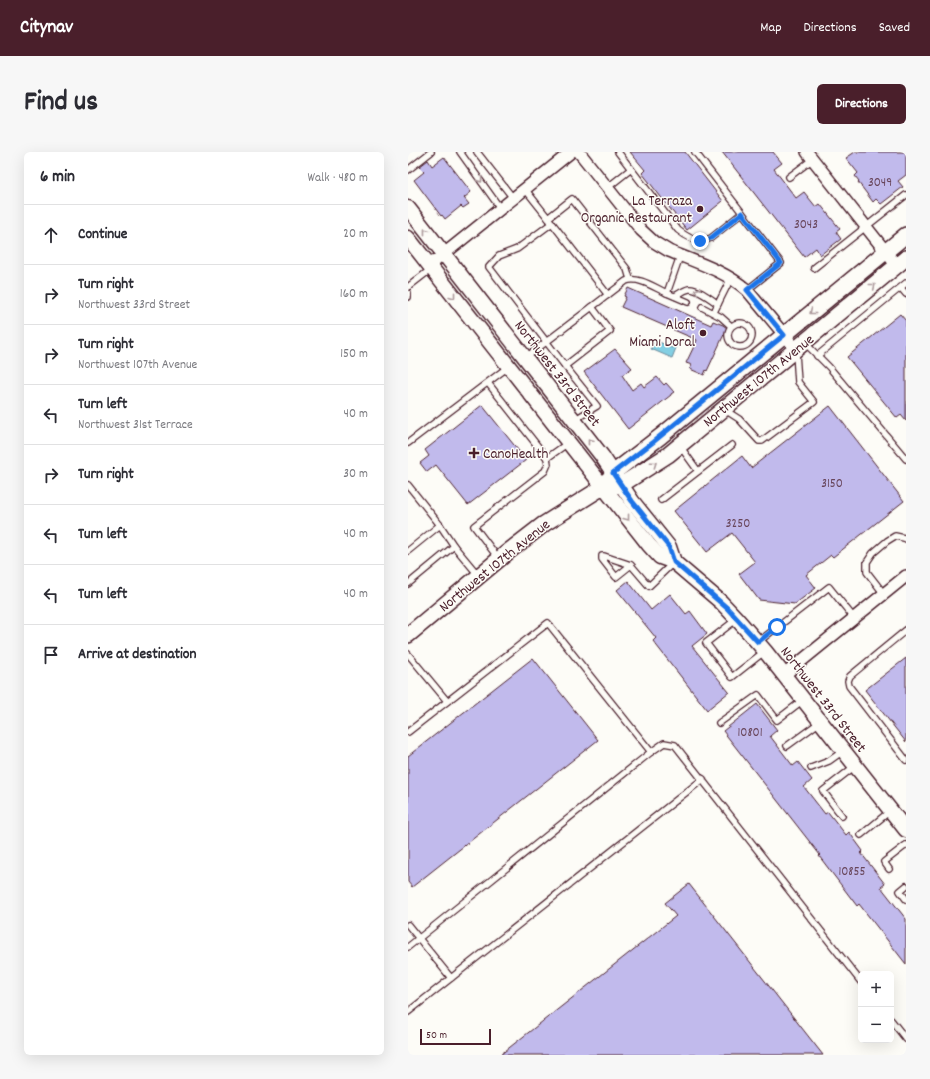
<!DOCTYPE html>
<html lang="en">
<head>
<meta charset="utf-8">
<style>
	body { margin:0; font-family:Dekko,sans-serif; background:#f7f7f7; color:#2b2b33 }
	.controls { position:absolute; right:12px; bottom:12px; display:grid; overflow:hidden; border-radius:6px; box-shadow:0 4px 16px #0002 }
	.controls button { width:36px; height:36px; display:grid; place-items:center; padding:0; border:0; border-bottom:1px solid #e1e1e2; background:#fff; color:#2b2b33; font:20px sans-serif }
	.scale { position:absolute; left:12px; bottom:10px; width:71px; box-sizing:border-box; padding-left:4px; border:2px solid #4a1f2b; border-top:0; font-size:11px; line-height:14px; white-space:nowrap; color:#4a1f2b; -webkit-text-stroke:3px #fdfcf7; paint-order:stroke }
	.stop { position:absolute; width:12px; height:12px; margin:-9px; border:3px solid #1a73e8; border-radius:50%; background:#fff }
	.stop.end { background:#1a73e8; border-color:#fff; box-shadow:0 1px 4px #0008 }
	.list { margin:0; padding:0; list-style:none }
	h2 { display:flex; justify-content:space-between; align-items:center; height:52px; margin:0; padding:0 16px; font-size:17px }
	h2 small { font-size:13px; font-weight:400; color:#7c7c81 }
	.list li { display:grid; grid-template-columns:26px 1fr auto; gap:12px; align-items:center; box-sizing:border-box; height:60px; padding:0 16px; border-top:1px solid #e1e1e2 }
	.list b { display:block; font-size:15px; white-space:nowrap }
	.list p { margin:0; font-size:13px; white-space:nowrap; color:#7c7c81 }
	.list em { font-size:13px; font-style:normal; color:#7c7c81 }
	.icon { flex:none; width:22px; height:22px; fill:none; stroke:currentColor; stroke-width:2; stroke-linecap:round; stroke-linejoin:round }
	.map { position:relative; flex:none; width:498px; height:903px; overflow:hidden; border-radius:6px }
	header { display:flex; align-items:center; gap:24px; box-sizing:border-box; height:56px; padding:0 20px; background:#4a1f2b; color:#fff }
	header strong { font-size:19px }
	nav { display:flex; gap:22px; margin-inline-start:auto; font-size:14px }
	.intro { display:flex; align-items:center; justify-content:space-between; box-sizing:border-box; height:96px; padding:0 24px }
	h1 { margin:0; font-size:28px }
	.button { padding:10px 18px; border-radius:6px; background:#4a1f2b; color:#fff; font-size:14px; font-weight:700 }
	main { display:flex; gap:24px; padding:0 24px }
	aside { flex:1; background:#fff; border-radius:6px; box-shadow:0 4px 16px #0002 }
	.map>svg:first-child { display:block }
	.water { fill:#83cfe3; stroke:#6c8999 }
	.building { fill:#c1baec; stroke:#4a1f2b }
	.lines { fill:none; stroke-linecap:round; stroke-linejoin:round }
	.service-casing { stroke:#4a1f2b; stroke-width:8 }
	.minor-casing { stroke:#4a1f2b; stroke-width:14 }
	.tertiary-casing { stroke:#4a1f2b; stroke-width:17 }
	.secondary-casing { stroke:#4a1f2b; stroke-width:18 }
	.service { stroke:#fdfcf7; stroke-width:5.5 }
	.minor { stroke:#fdfcf7; stroke-width:11 }
	.tertiary { stroke:#fdfcf7; stroke-width:14 }
	.secondary { stroke:#fdfcf7; stroke-width:15 }
	.oneway { stroke:#ac999b }
	.route { stroke:#1a73e8; stroke-width:5 }
	.poi-dot { fill:#4a1f2b; stroke:#fdfcf7; stroke-width:1.5 }
	.labels { text-anchor:middle; stroke-width:3; stroke-linejoin:round; paint-order:stroke }
	.number-label { font-size:13px; fill:#68465b }
	.poi-label { font-size:15px; fill:#4a1f2b; stroke:#fdfcf7; text-anchor:end }
	.street-label { font-size:15px; fill:#4a1f2b; stroke:#fdfcf7 }
</style>
</head>
<body>
<header>
<strong>Citynav</strong>
<nav><a>Map</a><a>Directions</a><a>Saved</a></nav>
</header>
<div class="intro"><h1>Find us</h1><a class="button">Directions</a></div>
<main>
<aside>
<h2>6 min<small>Walk · 480 m</small></h2>
<ul class="list">
<li><svg class="icon" aria-label="ahead" viewBox="0 0 24 24"><path d="M12 20V5M6 11l6-6 6 6"/></svg><div><b>Continue</b></div><em>20 m</em></li>
<li><svg class="icon" aria-label="right" viewBox="0 0 24 24"><path d="M7 20v-9h11M14 6l5 5-5 5"/></svg><div><b>Turn right</b><p>Northwest 33rd Street</p></div><em>160 m</em></li>
<li><svg class="icon" aria-label="right" viewBox="0 0 24 24"><path d="M7 20v-9h11M14 6l5 5-5 5"/></svg><div><b>Turn right</b><p>Northwest 107th Avenue</p></div><em>150 m</em></li>
<li><svg class="icon" aria-label="left" viewBox="0 0 24 24"><path d="M17 20v-9H6M10 6l-5 5 5 5"/></svg><div><b>Turn left</b><p>Northwest 31st Terrace</p></div><em>40 m</em></li>
<li><svg class="icon" aria-label="right" viewBox="0 0 24 24"><path d="M7 20v-9h11M14 6l5 5-5 5"/></svg><div><b>Turn right</b></div><em>30 m</em></li>
<li><svg class="icon" aria-label="left" viewBox="0 0 24 24"><path d="M17 20v-9H6M10 6l-5 5 5 5"/></svg><div><b>Turn left</b></div><em>40 m</em></li>
<li><svg class="icon" aria-label="left" viewBox="0 0 24 24"><path d="M17 20v-9H6M10 6l-5 5 5 5"/></svg><div><b>Turn left</b></div><em>40 m</em></li>
<li><svg class="icon" aria-label="arrive" viewBox="0 0 24 24"><path d="M6 21V4h12l-3 4 3 4H6"/></svg><div><b>Arrive at destination</b></div></li>
</ul>
</aside>
<div class="map">
<svg width="498" height="903" viewBox="0 0 498 903">
	<rect width="100%" height="100%" fill="#fdfcf7"/>
	<filter id="ink" filterUnits="userSpaceOnUse"><feTurbulence type="fractalNoise" baseFrequency=".025" numOctaves="2"/><feDisplacementMap in="SourceGraphic" scale="8" xChannelSelector="R" yChannelSelector="G"/><feConvolveMatrix kernelMatrix="1 2 1 2 8 2 1 2 1" color-interpolation-filters="sRGB"/></filter>
	<g filter="url(#ink)">
		<polygon class="water" points="247,188 264,196 265,194 268,196 264,206 243,197"/>
		<g class="building">
			<polygon points="222,0 277,0 315,49 279,78 234,21 237,18"/>
			<polygon points="314,0 365,0 374,11 366,17 388,46 396,40 408,55 412,52 432,77 428,80 433,87 412,103 408,96 396,105"/>
			<polygon points="447,0 498,0 498,23 490,29 495,35 473,52 468,47 465,50 450,30 451,29 447,24 450,21 438,6"/>
			<polygon points="36,5 63,40 56,46 61,52 55,56 53,54 37,67 34,63 33,64 6,28 16,20 11,15 20,8 24,14"/>
			<polygon points="220,136 303,173 305,169 315,173 319,176 299,219 298,218 296,223 282,217 284,213 278,211 289,188 213,155 218,145 216,144"/>
			<polygon points="492,162 498,169 498,269 493,263 489,266 439,205"/>
			<polygon points="207,197 224,216 214,223 224,238 233,231 236,235 249,225 256,233 258,231 266,240 263,242 263,243 220,277 176,220"/>
			<polygon points="74,253 118,308 60,353 28,313 19,320 12,311 21,304 17,298"/>
			<polygon points="422,254 496,349 425,405 423,403 398,423 408,436 387,452 351,448 331,422 347,410 324,381 299,400 266,359 334,304 343,316"/>
			<polygon points="220,429 243,458 262,442 278,462 282,459 299,482 284,494 321,540 299,558 245,489 248,486 209,438"/>
			<polygon points="125,506 190,588 4,735 0,730 0,604"/>
			<polygon points="498,506 498,590 457,538"/>
			<polygon points="349,552 369,578 362,584 385,614 390,610 404,628 396,635 417,662 420,660 438,683 441,680 455,699 453,701 477,732 473,735 498,767 498,812 451,752 449,754 411,704 412,703 315,579"/>
			<polygon points="281,732 415,903 92,903 268,764 257,751"/>
		</g>
		<g class="lines">
			<g class="service-casing">
				<g id="service">
					<polyline points="52,0 92,56"/>
					<polyline points="69,0 105,46"/>
					<polyline points="287,0 373,111 339,138"/>
					<path d="M223,17l47,61c10,8 21,14 33,8l31,-25"/>
					<polyline points="0,18 23,0"/>
					<polyline points="381,25 405,7"/>
					<polyline points="199,36 223,17 210,0"/>
					<polyline points="117,37 140,66 164,47 219,117 222,127"/>
					<polyline points="140,66 144,71 109,97 91,104 81,115 157,214 202,179 184,155"/>
					<polyline points="144,71 200,143"/>
					<polyline points="406,116 498,43"/>
					<polyline points="0,135 18,121 24,118"/>
					<polyline points="493,136 498,142"/>
					<polyline points="0,141 0,145"/>
					<polyline points="259,141 280,150"/>
					<path d="M267,144c4,-2 9,-6 14,-7 8,-1 22,10 29,15"/>
					<polyline points="294,155 313,165 323,174"/>
					<polyline points="306,160 323,126"/>
					<circle cx="332" cy="183" r="12"/>
					<polyline points="397,194 399,193 421,215 498,307"/>
					<polyline points="409,204 498,131"/>
					<path d="M117,206l101,-77c13,-5 29,7 41,12l13,-37"/>
					<polyline points="157,214 189,254 166,268"/>
					<polyline points="80,231 139,306"/>
					<polyline points="317,258 331,267 351,289 354,289 406,250 390,230 388,201"/>
					<polyline points="0,291 100,215"/>
					<polyline points="272,294 290,319"/>
					<polyline points="0,333 32,373"/>
					<polyline points="253,348 324,293"/>
					<polyline points="0,399 32,373 46,394 71,424"/>
					<polyline points="91,407 66,374 137,319 140,312 139,306 160,291"/>
					<polyline points="223,413 208,425 194,407 194,404 196,404 223,413 241,434 266,410"/>
					<polyline points="0,432 46,394"/>
					<polyline points="476,442 459,420 459,410 465,401 479,389 487,384 496,386 498,387"/>
					<polyline points="329,467 298,491 324,525 357,499"/>
					<polyline points="498,478 442,524 440,529 441,534 498,608"/>
					<polyline points="350,490 421,435 446,466"/>
					<polyline points="0,502 39,549"/>
					<polyline points="311,571 350,543 369,568 395,548"/>
					<polyline points="0,580 140,471 243,600"/>
					<polyline points="379,594 412,570"/>
					<polyline points="403,616 421,609 435,599"/>
					<polyline points="434,664 415,639 447,614"/>
					<polyline points="453,683 482,659"/>
					<polyline points="481,717 476,710 498,693"/>
					<polyline points="498,734 492,739 498,747"/>
					<polyline points="0,773 43,826"/>
					<polyline points="0,795 243,600 256,591 267,593 453,830"/>
					<polyline points="0,860 295,627"/>
					<polyline points="483,868 498,887"/>
				</g>
			</g>
			<g class="minor-casing">
				<g id="minor">
					<path d="M171,0l62,78 13,12 15,9c27,11 56,20 78,39l49,59"/>
					<polyline points="399,0 489,114"/>
					<polyline points="21,114 163,0"/>
					<polyline points="376,523 498,424"/>
				</g>
			</g>
			<g class="tertiary-casing">
				<g id="tertiary">
					<polyline points="0,56 194,304 224,349 261,395 266,410"/>
					<polyline points="0,86 241,393 252,405 266,410 313,450 329,467 357,499 498,678"/>
				</g>
			</g>
			<g class="secondary-casing">
				<g id="secondary">
					<polyline points="195,335 205,321 253,284 498,83"/>
					<polyline points="0,483 101,399 136,372 195,335 213,333 260,303 498,106"/>
				</g>
			</g>
			<use href="#service" class="service"/>
			<use href="#minor" class="minor"/>
			<use href="#tertiary" class="tertiary"/>
			<use href="#secondary" class="secondary"/>
		</g>
		<defs><path id="oneway-chevron" d="M-2-3.5L2.5 0L-2 3.5" fill="none" stroke-width="1.6" stroke-linecap="round" stroke-linejoin="round"/></defs>
		<g class="oneway">
			<use href="#oneway-chevron" transform="translate(72 28) rotate(55)"/>
			<use href="#oneway-chevron" transform="translate(18 79) rotate(-128)"/>
			<use href="#oneway-chevron" transform="translate(465 134) rotate(-39)"/>
			<use href="#oneway-chevron" transform="translate(289 139) rotate(-159)"/>
			<use href="#oneway-chevron" transform="translate(45 144) rotate(52)"/>
			<use href="#oneway-chevron" transform="translate(404 160) rotate(141)"/>
			<use href="#oneway-chevron" transform="translate(182 289) rotate(-128)"/>
			<use href="#oneway-chevron" transform="translate(246 312) rotate(-34)"/>
			<use href="#oneway-chevron" transform="translate(219 366) rotate(52)"/>
		</g>
	</g>
	<g class="lines" filter="url(#ink)">
		<polyline class="route" points="292,89 298,88 303,86 334,61 373,111 339,138 376,183 245,290 205,321 224,349 261,395 266,410 319,456 350,490 369,475"/>
	</g>
	<g class="poi-dot">
		<circle cx="292" cy="57" r="4"/>
		<circle cx="295" cy="181" r="4"/>
		<path d="M64 295h4v4h4v4h-4v4h-4v-4h-4v-4h4z"/>
	</g>
	<g class="labels">
		<g class="number-label">
			<text x="472" y="34">3049</text>
			<text x="398" y="76">3043</text>
			<text x="424" y="335">3150</text>
			<text x="330" y="375">3250</text>
			<text x="342" y="584">10801</text>
			<text x="444" y="723">10855</text>
		</g>
		<g class="poi-label">
			<text x="284" y="53">La Terraza<tspan x="284" dy="17">Organic Restaurant</tspan></text>
			<text x="287" y="177">Aloft<tspan x="287" dy="17">Miami Doral</tspan></text>
			<text x="75" y="306" text-anchor="start">CanoHealth</text>
		</g>
		<g class="street-label">
			<text transform="translate(150 221) rotate(52)" y="5">Northwest 33rd Street</text>
			<text transform="translate(350 228) rotate(-39)" y="5">Northwest 107th Avenue</text>
			<text transform="translate(86 413) rotate(-39)" y="5">Northwest 107th Avenue</text>
			<text transform="translate(416 547) rotate(52)" y="5">Northwest 33rd Street</text>
		</g>
	</g>
</svg>
<div class="controls">
<button>+</button>
<button>−</button>
</div>
<div class="scale">50 m</div>
<div class="stop" style="left:369px;top:475px"></div>
<div class="stop end" style="left:292px;top:89px"></div>
</div>
</main>
</body>
</html>
